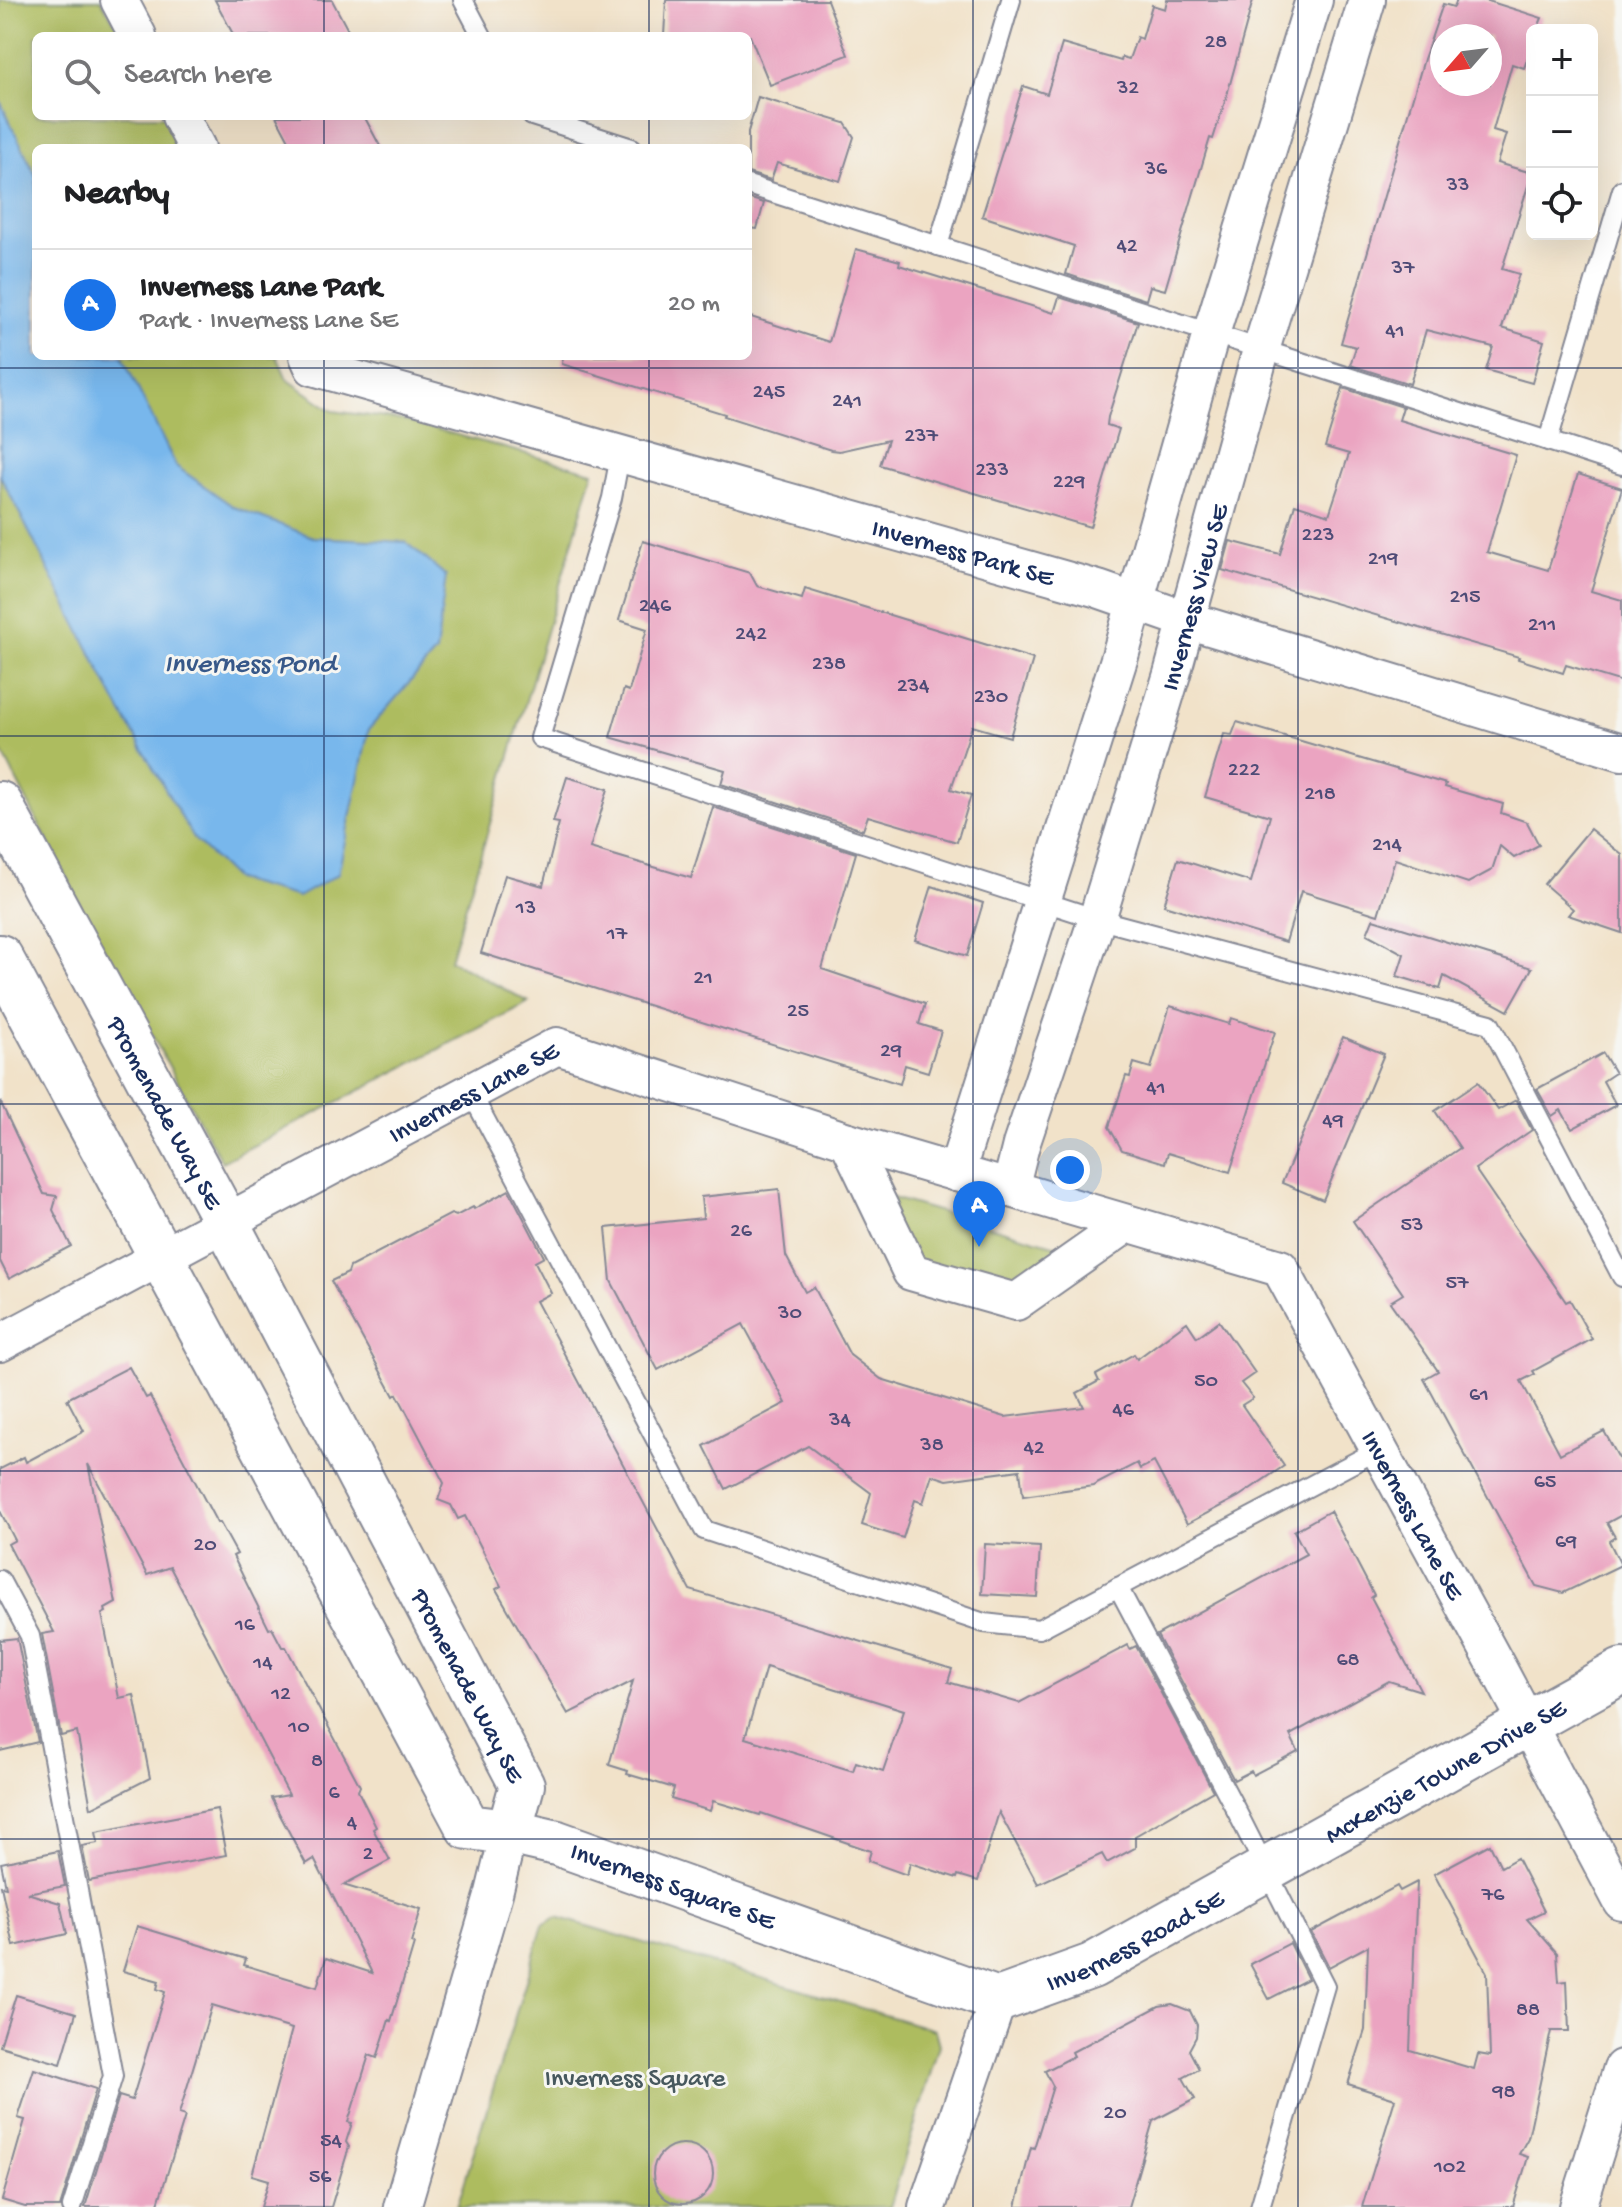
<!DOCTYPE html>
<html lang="en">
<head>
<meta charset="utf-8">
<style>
	body { margin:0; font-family:"Gochi Hand",sans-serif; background:#f2f2f2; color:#202124 }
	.controls { position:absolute; right:24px; top:24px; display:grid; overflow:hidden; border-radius:12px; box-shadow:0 8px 32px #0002 }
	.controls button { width:72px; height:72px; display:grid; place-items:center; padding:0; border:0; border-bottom:2px solid #e0e0e0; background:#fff; color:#202124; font:40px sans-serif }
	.compass { position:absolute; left:1430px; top:24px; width:72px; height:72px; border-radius:50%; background:#fff; box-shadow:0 8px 32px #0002; rotate:242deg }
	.you { position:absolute; left:1070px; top:1170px; width:28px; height:28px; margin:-20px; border:6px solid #fff; border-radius:50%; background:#1a73e8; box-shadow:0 0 0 12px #1a73e833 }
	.badge { display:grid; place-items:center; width:52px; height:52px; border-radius:50%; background:#1a73e8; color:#fff; font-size:26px; font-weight:700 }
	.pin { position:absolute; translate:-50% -66px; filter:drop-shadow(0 2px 4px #0008) }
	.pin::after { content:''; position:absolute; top:42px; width:28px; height:24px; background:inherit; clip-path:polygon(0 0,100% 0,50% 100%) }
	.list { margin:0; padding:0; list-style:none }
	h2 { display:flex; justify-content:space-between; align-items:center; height:104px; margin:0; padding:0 32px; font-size:34px }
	h2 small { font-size:26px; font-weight:400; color:#757577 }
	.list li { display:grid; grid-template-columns:52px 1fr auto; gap:24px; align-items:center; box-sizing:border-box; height:112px; padding:0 32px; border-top:2px solid #e0e0e0 }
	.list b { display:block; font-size:30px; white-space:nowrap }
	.list p { margin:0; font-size:26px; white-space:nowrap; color:#757577 }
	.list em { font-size:26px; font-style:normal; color:#757577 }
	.icon { flex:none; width:44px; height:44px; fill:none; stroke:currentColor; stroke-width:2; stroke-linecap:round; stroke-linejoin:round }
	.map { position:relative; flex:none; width:1622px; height:2207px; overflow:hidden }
	.search { position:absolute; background:#fff; box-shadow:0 8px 32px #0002; left:32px; top:32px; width:720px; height:88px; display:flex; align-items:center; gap:20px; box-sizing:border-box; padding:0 28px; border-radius:12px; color:#757577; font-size:30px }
	.panel { position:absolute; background:#fff; box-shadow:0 8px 32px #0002; left:32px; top:144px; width:720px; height:216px; border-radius:12px }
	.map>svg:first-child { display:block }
	.green { fill:#adbc5f; stroke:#64765e; stroke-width:2 }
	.water { fill:#78b7ec; stroke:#4a73a5; stroke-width:2 }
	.building { fill:#eba4c1; fill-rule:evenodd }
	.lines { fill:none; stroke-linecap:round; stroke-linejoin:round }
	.service-casing { stroke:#868894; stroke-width:22 }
	.minor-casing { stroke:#868894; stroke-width:40 }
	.tertiary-casing { stroke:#868894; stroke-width:48 }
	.service { stroke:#fff; stroke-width:18 }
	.minor { stroke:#fff; stroke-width:36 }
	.tertiary { stroke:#fff; stroke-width:44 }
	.grid { fill:none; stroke:#1b2f5e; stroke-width:2; stroke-opacity:0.55 }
	.labels { text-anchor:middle; stroke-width:6; stroke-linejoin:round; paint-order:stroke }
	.number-label { font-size:22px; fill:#4f4c77 }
	.street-label { font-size:26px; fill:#1b2f5e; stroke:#f6f6f2 }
	.park-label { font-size:26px; fill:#47595e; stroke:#f6f6f2 }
	.water-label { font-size:28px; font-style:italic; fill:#375889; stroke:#f6f6f2 }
</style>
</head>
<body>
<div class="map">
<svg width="1622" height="2207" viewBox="0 0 1622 2207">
	<rect width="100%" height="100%" fill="#f6f6f2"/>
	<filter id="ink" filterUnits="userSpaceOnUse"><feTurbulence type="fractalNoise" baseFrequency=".0125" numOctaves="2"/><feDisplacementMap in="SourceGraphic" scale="16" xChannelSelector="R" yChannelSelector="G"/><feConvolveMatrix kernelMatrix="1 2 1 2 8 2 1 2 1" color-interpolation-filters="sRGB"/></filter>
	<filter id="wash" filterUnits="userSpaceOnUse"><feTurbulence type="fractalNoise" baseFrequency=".006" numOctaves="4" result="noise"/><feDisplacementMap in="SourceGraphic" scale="32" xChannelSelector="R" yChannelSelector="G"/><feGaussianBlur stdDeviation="1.8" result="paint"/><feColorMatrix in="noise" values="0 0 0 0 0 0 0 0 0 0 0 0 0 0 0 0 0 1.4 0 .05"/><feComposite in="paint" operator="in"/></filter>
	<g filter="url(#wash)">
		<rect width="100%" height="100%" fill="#f1e2c9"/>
		<g class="green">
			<polygon points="0,0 101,0 123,36 36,36 36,116 166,116 183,148 36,148 36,356 277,356 287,379 333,411 402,420 593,472 450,960 529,1002 222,1162 86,916 0,748"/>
			<polygon points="872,1192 1084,1254 1016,1302 911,1272"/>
			<polygon points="557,1917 935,2030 939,2045 890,2207 457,2207 543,1925"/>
		</g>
		<polygon class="water" points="0,101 36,176 36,356 122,356 176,466 234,507 313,537 406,542 446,576 436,652 369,729 338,874 298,897 236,880 193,838 117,704 0,475"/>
		<g id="blocks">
			<g class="building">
				<polygon points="215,0 332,0 351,36 234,36"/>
				<polygon points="666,0 827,0 848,55 770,85 750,36 664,36"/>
				<polygon points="1167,0 1253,0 1227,95 1213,139 1210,138 1165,290 1150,286 1146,300 1066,274 1074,246 982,216 1023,86 1047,94 1062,44 1121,61 1122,57 1129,59 1137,37 1142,39 1152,5 1165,9"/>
				<path d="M1457,0h28l57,18 -5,12h-5v16l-8,22 -12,-4 -19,66 13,4 -9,29 35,10 -30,96 17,5 -17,54 42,13 -12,42 -46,-13 7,-23 -67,-17 -16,54 -60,-19 6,-18 -15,-4 83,-284 19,-55 11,3zM1442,36h48v48h-48z"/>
				<polygon points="758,97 845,123 854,137 840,181 777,163 771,180 748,173 748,132"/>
				<polygon points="276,116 364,116 381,148 293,148"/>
				<polygon points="748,198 764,203 757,229 748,228"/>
				<polygon points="856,249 900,261 899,265 1054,313 1059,297 1138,322 1108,417 1107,425 1119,429 1090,527 880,465 888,440 839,451 831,450 724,416 725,414 562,364 563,356 748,356 748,316 829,342"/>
				<polygon points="1343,388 1403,407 1399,420 1516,455 1487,552 1548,570 1578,474 1622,488 1591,591 1622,600 1622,682 1566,665 1563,673 1518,659 1519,657 1222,570 1230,541 1280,554 1295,504 1329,515 1349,454 1325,447"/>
				<polygon points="643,541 750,573 757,586 802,599 805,589 1033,659 1010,737 972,726 951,789 971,795 957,842 868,816 863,830 721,784 725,770 610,737 624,689 629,691 647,629 619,620"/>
				<polygon points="1237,722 1446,784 1445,787 1503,804 1501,813 1527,822 1539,845 1514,858 1500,846 1492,870 1468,883 1395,859 1378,915 1301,891 1286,942 1164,905 1178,859 1251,882 1270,816 1205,797 1224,734 1232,735"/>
				<polygon points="567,777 608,789 590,848 691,878 713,807 856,853 822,969 925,1004 919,1024 941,1031 928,1072 905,1065 900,1084 481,953 505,875 543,886 559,823 553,822"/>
				<polygon points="1590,829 1622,855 1622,933 1568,915 1573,909 1544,884"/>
				<polygon points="932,886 983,903 967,956 915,940"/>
				<polygon points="1373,919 1499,958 1532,968 1508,1011 1444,976 1440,989 1397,976 1404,954 1367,934"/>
				<polygon points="1170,1006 1229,1024 1231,1018 1275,1032 1230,1172 1168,1153 1165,1163 1122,1150 1109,1127 1126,1076 1130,1077 1134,1063 1151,1068"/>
				<polygon points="1343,1037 1384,1054 1323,1200 1282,1183"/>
				<polygon points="1603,1053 1615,1073 1603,1081 1616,1105 1572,1129 1561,1110 1552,1116 1537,1089"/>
				<polygon points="1478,1082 1498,1110 1516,1100 1532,1130 1475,1169 1566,1302 1570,1300 1592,1339 1533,1371 1535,1374 1521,1381 1560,1454 1604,1431 1622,1464 1622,1515 1607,1523 1615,1537 1609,1541 1621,1565 1563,1593 1536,1586 1424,1379 1438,1371 1390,1302 1403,1294 1353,1221 1460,1148 1435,1111"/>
				<polygon points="0,1101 44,1194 57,1196 53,1210 71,1246 9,1279 0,1261"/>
				<polygon points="779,1189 786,1256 805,1292 814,1287 850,1355 881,1379 1005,1417 1084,1407 1077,1393 1099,1381 1096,1375 1134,1354 1137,1359 1187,1322 1197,1337 1219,1321 1255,1373 1241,1383 1253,1398 1242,1405 1284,1466 1238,1497 1187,1524 1154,1462 1140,1469 1137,1463 1093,1486 1023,1496 1020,1470 947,1480 932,1475 923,1503 915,1500 903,1538 862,1525 871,1493 808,1446 726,1489 704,1446 786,1403 743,1324 658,1370 611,1281 606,1228 703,1218 701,1197"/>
				<path d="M509,1190l35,67 -9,5 16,31 -15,8 154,289 262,79 -4,13 71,21 109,-58 2,4 6,-3 77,145 -78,45v12l-28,15 -5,-9 -64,30 -39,-72 -21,69 -20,-6 -1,3 -47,-15 -3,12 -39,-14 3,-10 -110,-38 -1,2 -47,-14 -3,10 -39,-12 3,-11 -47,-14 1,-3 -19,-6 24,-84 -65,33 -72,-125 5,-3 -36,-70 -7,3 -7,-14 -13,-5 6,-17 -47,-89 -3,2 -63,-115 17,-8 2,-6 101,-53 5,2 17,-9 1,2zM766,1667l138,43 -21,61 -27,-9 -3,9 -108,-33z"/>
				<polygon points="129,1367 146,1398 150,1396 217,1523 220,1523 237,1554 233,1556 269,1629 272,1628 282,1647 286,1647 360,1786 358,1791 376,1827 373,1829 390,1860 343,1885 421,1909 411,1943 414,1944 391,2021 389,2020 377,2058 369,2055 348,2122 352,2123 346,2142 349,2147 331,2207 261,2207 269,2180 252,2175 292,2029 212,2005 179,2114 185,2116 157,2207 85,2207 119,2096 132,2100 165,1992 157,1989 159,1981 123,1971 137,1926 246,1959 244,1965 317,1987 326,1958 372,1973 314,1859 306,1864 271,1798 289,1795 170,1567 147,1575 88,1464 116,1603 105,1609 106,1612 102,1614 119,1698 134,1695 150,1778 91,1808 77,1732 61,1736 42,1634 54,1632 8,1544 15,1540 0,1511 0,1469 24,1457 26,1462 84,1431 67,1399"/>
				<polygon points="1330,1511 1374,1595 1371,1597 1421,1691 1389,1681 1290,1735 1298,1751 1253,1775 1251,1771 1234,1780 1157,1635 1306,1554 1294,1531"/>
				<polygon points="985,1544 1040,1547 1037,1597 982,1594"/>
				<polygon points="17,1638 38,1742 0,1751 0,1640"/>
				<polygon points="217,1809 226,1855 89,1881 82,1846 98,1843 96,1832"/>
				<polygon points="1490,1844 1501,1867 1517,1858 1544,1911 1527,1919 1557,1953 1559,1982 1567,1981 1569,2031 1551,2031 1528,2138 1519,2154 1528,2157 1513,2207 1362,2207 1395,2099 1348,2084 1365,2030 1368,1946 1329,1967 1311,1932 1397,1886 1400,1891 1417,1882 1410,2050 1474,2069 1478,2054 1490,2056 1487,1973 1434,1874"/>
				<polygon points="58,1851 65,1886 27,1893 60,1903 67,1934 14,1946 1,1886 6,1887 1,1863"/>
				<polygon points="1290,1943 1308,1979 1269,1999 1250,1964"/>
				<polygon points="16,1995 76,2013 61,2064 0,2046"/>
				<polygon points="1172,2004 1190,2011 1197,2025 1196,2037 1189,2050 1199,2069 1183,2078 1195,2099 1153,2121 1128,2207 1016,2207 1031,2147 1034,2148 1053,2086 1045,2071 1074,2056 1072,2052 1159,2006"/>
				<polygon points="34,2069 96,2089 60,2207 25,2207 2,2200 25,2120 18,2118"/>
				<circle cx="683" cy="2174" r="30"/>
			</g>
		</g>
	</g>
	<g filter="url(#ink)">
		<use href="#blocks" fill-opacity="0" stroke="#868894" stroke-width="2"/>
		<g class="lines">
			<g class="service-casing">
				<g id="service">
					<polyline points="463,0 482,36"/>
					<polyline points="532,116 632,148"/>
					<polyline points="748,185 1548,441"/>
					<polyline points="1622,190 1548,441 1622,465"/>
					<polyline points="938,246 1011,0"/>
					<polyline points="620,456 612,498 540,738 1097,919 1490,1024 1622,1277"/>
					<polyline points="470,1091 704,1530 984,1623 1039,1629 1378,1450"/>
					<polyline points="0,1580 30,1636 113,2076 72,2207"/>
					<polyline points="1118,1587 1235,1808 1325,1986 1260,2207"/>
				</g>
			</g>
			<g class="minor-casing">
				<g id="minor">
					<polyline points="119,0 138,36"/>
					<polyline points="180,116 197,148"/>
					<path id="s1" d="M308,356l5,11 785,222 89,31 435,132"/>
					<polyline points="848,1141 911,1272 1016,1302 1127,1224"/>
					<polyline points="956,1173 1120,656 1211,334 1314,0"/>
					<path id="s2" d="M1010,1189l11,-44 76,-226 75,-245 89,-324 106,-350"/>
					<path id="s3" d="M0,1343l557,-297 291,95 432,127 219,402 123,232"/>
					<polyline points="402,2207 494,1893 509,1832"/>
					<polyline points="927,2207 998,2000"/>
					<polyline points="1578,2207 1622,2068"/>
				</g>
			</g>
			<g class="tertiary-casing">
				<g id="tertiary">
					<path id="s4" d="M0,804l226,418 296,563 -13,47"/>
					<path id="s5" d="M0,957l468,870 41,5 48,11 441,157 94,-34 530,-295"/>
				</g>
			</g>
			<use href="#service" class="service"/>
			<use href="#minor" class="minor"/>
			<use href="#tertiary" class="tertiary"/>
		</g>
	</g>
	<path class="grid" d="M324,0v36M649,0v36M973,0v2207M1298,0v2207M324,116v32M649,116v32M324,356v1851M649,356v1851M0,368h1622M0,736h1622M0,1104h1622M0,1471h1622M0,1839h1622"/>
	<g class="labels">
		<g class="number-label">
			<text x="1216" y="47">28</text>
			<text x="1128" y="93">32</text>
			<text x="1156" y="174">36</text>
			<text x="1458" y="190">33</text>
			<text x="1127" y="251">42</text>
			<text x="1403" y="273">37</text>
			<text x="1395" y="336">41</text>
			<text x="769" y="397">245</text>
			<text x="847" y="406">241</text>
			<text x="921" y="441">237</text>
			<text x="992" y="475">233</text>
			<text x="1069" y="487">229</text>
			<text x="1318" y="540">223</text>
			<text x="1383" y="564">219</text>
			<text x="1465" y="602">215</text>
			<text x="655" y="611">246</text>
			<text x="1542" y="630">211</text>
			<text x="751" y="639">242</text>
			<text x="829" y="669">238</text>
			<text x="913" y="691">234</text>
			<text x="991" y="702">230</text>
			<text x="1244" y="775">222</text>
			<text x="1320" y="799">218</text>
			<text x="1387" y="850">214</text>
			<text x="526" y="913">13</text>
			<text x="617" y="939">17</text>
			<text x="703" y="983">21</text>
			<text x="798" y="1016">25</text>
			<text x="891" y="1056">29</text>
			<text x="1156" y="1093">41</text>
			<text x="1333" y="1126">49</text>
			<text x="1412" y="1230">53</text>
			<text x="741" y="1236">26</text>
			<text x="1457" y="1288">57</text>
			<text x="790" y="1318">30</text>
			<text x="1206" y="1386">50</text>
			<text x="1479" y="1400">61</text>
			<text x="1123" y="1415">46</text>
			<text x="840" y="1425">34</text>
			<text x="932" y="1450">38</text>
			<text x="1034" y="1453">42</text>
			<text x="1545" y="1487">65</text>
			<text x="1566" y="1547">69</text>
			<text x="205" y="1550">20</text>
			<text x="245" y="1630">16</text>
			<text x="1348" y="1665">68</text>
			<text x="263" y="1668">14</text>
			<text x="281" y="1699">12</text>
			<text x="299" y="1732">10</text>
			<text x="317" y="1766">8</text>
			<text x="334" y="1798">6</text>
			<text x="352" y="1828">4</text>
			<text x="368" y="1859">2</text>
			<text x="1493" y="1900">76</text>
			<text x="1528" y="2015">88</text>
			<text x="1504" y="2097">98</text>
			<text x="1115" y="2118">20</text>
			<text x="331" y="2146">54</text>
			<text x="1450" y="2172">102</text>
			<text x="320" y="2182">56</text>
		</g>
		<g class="street-label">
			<text dy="9" stroke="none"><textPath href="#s1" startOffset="688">Inverness Park SE</textPath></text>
			<text dy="9" stroke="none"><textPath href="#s2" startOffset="620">Inverness View SE</textPath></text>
			<text dy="9" stroke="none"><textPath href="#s3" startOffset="536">Inverness Lane SE</textPath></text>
			<text dy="9" stroke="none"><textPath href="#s4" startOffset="350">Promenade Way SE</textPath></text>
			<text dy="9" stroke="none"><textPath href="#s3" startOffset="1668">Inverness Lane SE</textPath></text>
			<text dy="9" stroke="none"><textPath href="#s4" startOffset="998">Promenade Way SE</textPath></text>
			<text dy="9" stroke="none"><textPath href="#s5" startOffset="2050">McKenzie Towne Drive SE</textPath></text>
			<text dy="9" stroke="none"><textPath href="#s5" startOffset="1202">Inverness Square SE</textPath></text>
			<text dy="9" stroke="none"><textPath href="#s5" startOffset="1696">Inverness Road SE</textPath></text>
		</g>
		<g class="park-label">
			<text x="635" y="2085">Inverness Square</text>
		</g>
		<g class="water-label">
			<text x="250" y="671">Inverness Pond</text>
		</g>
	</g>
</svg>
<div class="controls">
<button>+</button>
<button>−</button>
<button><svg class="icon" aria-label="locate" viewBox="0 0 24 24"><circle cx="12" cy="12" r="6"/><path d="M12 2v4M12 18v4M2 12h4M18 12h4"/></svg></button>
</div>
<svg class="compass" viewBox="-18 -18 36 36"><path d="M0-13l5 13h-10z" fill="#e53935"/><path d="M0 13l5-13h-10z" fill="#757577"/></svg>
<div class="you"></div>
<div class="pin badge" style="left:979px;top:1247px">A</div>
<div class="search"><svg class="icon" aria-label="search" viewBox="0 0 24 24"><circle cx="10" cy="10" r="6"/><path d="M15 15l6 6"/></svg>Search here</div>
<section class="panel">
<h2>Nearby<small></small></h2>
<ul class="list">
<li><span class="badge">A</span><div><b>Inverness Lane Park</b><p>Park · Inverness Lane SE</p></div><em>20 m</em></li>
</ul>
</section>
</div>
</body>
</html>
